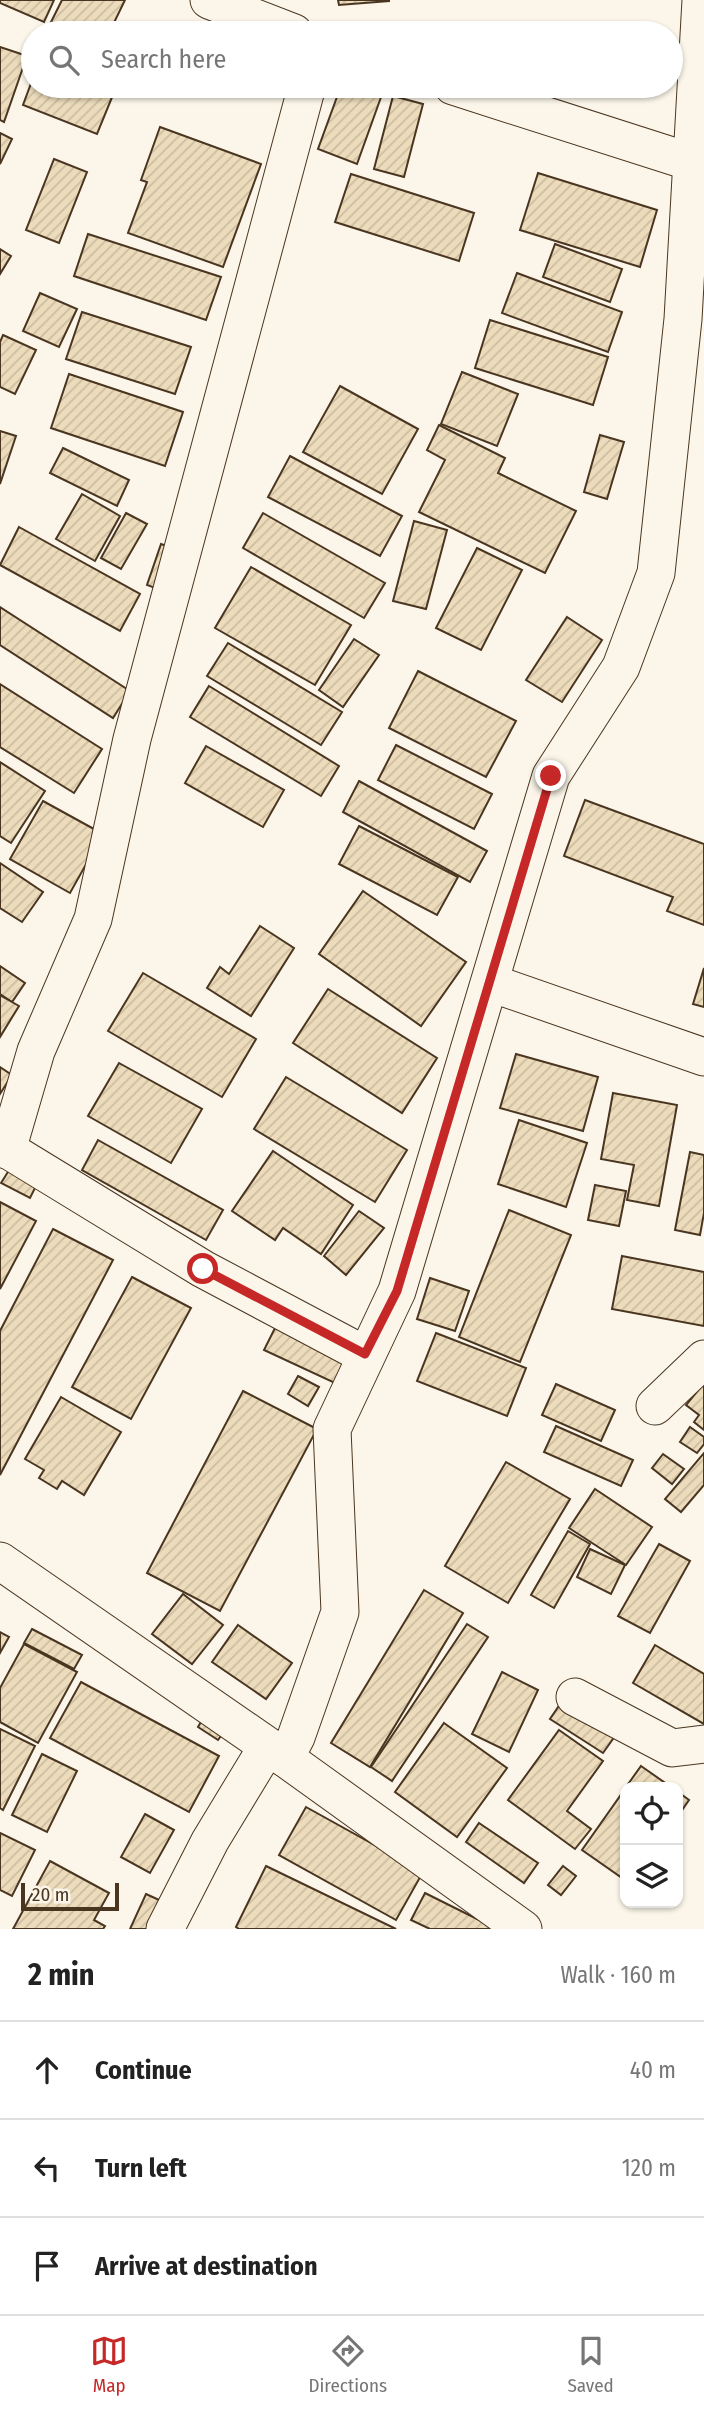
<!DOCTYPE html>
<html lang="en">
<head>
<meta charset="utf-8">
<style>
	body { margin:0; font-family:"Fira Sans Condensed",sans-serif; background:#f2f2f2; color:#222 }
	.controls { position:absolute; right:21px; bottom:21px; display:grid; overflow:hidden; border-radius:14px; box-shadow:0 2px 5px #0004 }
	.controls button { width:63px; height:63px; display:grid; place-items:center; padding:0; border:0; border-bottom:2px solid #e0e0e0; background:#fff; color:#222; font:35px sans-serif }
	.scale { position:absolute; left:21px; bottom:18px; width:98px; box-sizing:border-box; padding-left:7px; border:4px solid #4a3520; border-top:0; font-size:19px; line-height:24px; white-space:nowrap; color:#4a3520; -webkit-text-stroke:5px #fbf6e9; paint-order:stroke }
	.stop { position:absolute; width:21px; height:21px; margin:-16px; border:5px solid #c62828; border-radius:50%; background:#fff }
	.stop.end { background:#c62828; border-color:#fff; box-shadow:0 2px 7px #0008 }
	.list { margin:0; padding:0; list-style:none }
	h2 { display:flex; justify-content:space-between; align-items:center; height:91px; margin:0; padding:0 28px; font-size:30px }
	h2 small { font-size:23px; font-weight:400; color:#767676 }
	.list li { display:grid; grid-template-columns:46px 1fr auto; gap:21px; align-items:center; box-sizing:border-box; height:98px; padding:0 28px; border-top:2px solid #e0e0e0 }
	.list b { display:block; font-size:26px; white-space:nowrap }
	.list em { font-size:23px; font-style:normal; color:#767676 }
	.icon { flex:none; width:38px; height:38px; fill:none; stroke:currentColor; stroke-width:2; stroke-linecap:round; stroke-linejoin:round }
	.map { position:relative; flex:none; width:704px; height:1929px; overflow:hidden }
	.search { position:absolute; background:#fff; box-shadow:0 2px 5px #0004; left:21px; right:21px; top:21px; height:77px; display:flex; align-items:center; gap:18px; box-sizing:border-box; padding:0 24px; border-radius:38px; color:#767676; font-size:26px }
	.sheet { height:385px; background:#fff }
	nav { display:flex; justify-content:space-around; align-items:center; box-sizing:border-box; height:98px; border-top:2px solid #e0e0e0; background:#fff; font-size:19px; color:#767676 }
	nav a { display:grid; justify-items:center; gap:4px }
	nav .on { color:#c62828 }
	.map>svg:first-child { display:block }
	.building { fill:url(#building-hatch); stroke:#4a3520; stroke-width:2 }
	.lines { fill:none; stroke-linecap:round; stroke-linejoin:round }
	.minor-casing { stroke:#4a3520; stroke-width:39 }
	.minor { stroke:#fbf6e9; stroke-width:37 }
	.route { stroke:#c62828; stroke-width:9 }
</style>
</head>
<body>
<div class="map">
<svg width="704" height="1929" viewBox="0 0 704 1929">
	<defs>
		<pattern id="building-hatch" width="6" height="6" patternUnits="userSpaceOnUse" patternTransform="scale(1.75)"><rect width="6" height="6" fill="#ecdcbc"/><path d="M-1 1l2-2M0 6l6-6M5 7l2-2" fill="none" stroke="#ccbda1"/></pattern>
	</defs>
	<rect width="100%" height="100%" fill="#fbf6e9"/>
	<g class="building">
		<polygon points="0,0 54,0 44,22 0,3"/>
		<polygon points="62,0 125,0 109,33 73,33 51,22"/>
		<polygon points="338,0 389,0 389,1 339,5"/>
		<polygon points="0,47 27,56 4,122 0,120"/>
		<polygon points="33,78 33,86 105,86 115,90 97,134 23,105"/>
		<polygon points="341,86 385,86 357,164 318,149"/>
		<polygon points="393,96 423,104 404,177 374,169"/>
		<polygon points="160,127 261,164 223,267 128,233 147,182 141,180"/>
		<polygon points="0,133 12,139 0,164"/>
		<polygon points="54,159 87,172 59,243 26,230"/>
		<polygon points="538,173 657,210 640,267 520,230"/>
		<polygon points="351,174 474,213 459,261 335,222"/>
		<polygon points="88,234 221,277 206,320 74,276"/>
		<polygon points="555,244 622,269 610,302 543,277"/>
		<polygon points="0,249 11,256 0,274"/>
		<polygon points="517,273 622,312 608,352 502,313"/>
		<polygon points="40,293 77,309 59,347 23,331"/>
		<polygon points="82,312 191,347 175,394 66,359"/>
		<polygon points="490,320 608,357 593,405 475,368"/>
		<polygon points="3,335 36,350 15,394 0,387 0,342"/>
		<polygon points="462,372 518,394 497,446 441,424"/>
		<polygon points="69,374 183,412 165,466 51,428"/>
		<polygon points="340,386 418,429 382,494 303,452"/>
		<polygon points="439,425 505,458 498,473 576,511 545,573 419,512 445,460 427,450"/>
		<polygon points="0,431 16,436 0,484"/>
		<polygon points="600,435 624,442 607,499 584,492"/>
		<polygon points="63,448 129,480 117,506 50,473"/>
		<polygon points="290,456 402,516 380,556 268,497"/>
		<polygon points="82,494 120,516 95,561 56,539"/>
		<polygon points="126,513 147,524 121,569 101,558"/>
		<polygon points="263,513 385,583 364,618 243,548"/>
		<polygon points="414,521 447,530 426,609 393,601"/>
		<polygon points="19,527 140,594 120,631 0,565"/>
		<polygon points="161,544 180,551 166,592 147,585"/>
		<polygon points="477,548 522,570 481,650 436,628"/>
		<polygon points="251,567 351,625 315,685 215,628"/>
		<polygon points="0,607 130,691 113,718 0,645"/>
		<polygon points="567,617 602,640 562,702 526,680"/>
		<polygon points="354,639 379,655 343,707 319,690"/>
		<polygon points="228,643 342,712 321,745 207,676"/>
		<polygon points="418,671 516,721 486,777 389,728"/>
		<polygon points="0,684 102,749 74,793 0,747"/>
		<polygon points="209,686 339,766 321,796 190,717"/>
		<polygon points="396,745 492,794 474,829 378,780"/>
		<polygon points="206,746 284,790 263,827 185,783"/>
		<polygon points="0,762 45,791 11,843 0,836"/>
		<polygon points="359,781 487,851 470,882 343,812"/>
		<polygon points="585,800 704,844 704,925 667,911 673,897 564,856"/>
		<polygon points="43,801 103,834 70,893 10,859"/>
		<polygon points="359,826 458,877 437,915 339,864"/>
		<polygon points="0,863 43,892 22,922 0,908"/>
		<polygon points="363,891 466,962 421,1026 319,954"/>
		<polygon points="260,926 294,948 251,1016 207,988 220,967 229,974"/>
		<polygon points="0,966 25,983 12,1002 0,994"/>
		<polygon points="704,968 704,1007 693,1004"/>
		<polygon points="143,973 256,1039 222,1097 108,1031"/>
		<polygon points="328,989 437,1058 402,1113 293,1043"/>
		<polygon points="0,995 19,1006 0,1037"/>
		<polygon points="516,1054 598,1077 583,1131 500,1108"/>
		<polygon points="119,1063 202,1109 171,1163 88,1116"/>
		<polygon points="0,1067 12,1075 0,1094"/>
		<polygon points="286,1077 407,1150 375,1202 254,1129"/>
		<polygon points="613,1093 677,1105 659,1206 627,1200 634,1165 601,1159"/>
		<polygon points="519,1120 587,1143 566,1207 498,1184"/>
		<polygon points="98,1140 223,1210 206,1240 82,1170"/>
		<polygon points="273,1151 353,1205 321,1254 283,1228 275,1240 232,1211"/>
		<polygon points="690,1152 704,1155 704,1213 700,1235 675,1230"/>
		<polygon points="11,1167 38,1182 30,1198 1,1183"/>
		<polygon points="595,1185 626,1191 619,1226 588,1220"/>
		<polygon points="0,1202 36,1221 0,1289"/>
		<polygon points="509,1210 571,1235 520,1362 459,1337"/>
		<polygon points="359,1211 384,1228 346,1275 324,1256"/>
		<polygon points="53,1229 113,1260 0,1475 0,1331"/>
		<polygon points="622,1256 704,1272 704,1326 612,1309"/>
		<polygon points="132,1277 191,1308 131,1419 72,1387"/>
		<polygon points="430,1278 469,1291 455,1331 417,1319"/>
		<polygon points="277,1324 349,1357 337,1384 264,1350"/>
		<polygon points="436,1333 526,1368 507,1416 417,1381"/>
		<polygon points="298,1376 319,1387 308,1406 288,1394"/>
		<polygon points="704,1383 704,1430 694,1422 699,1415 686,1405"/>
		<polygon points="556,1384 615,1410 601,1441 542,1415"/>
		<polygon points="243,1391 317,1429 220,1611 147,1573"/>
		<polygon points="61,1397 121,1432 84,1495 62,1481 57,1489 39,1478 44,1470 25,1459"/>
		<polygon points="556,1426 633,1460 621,1486 544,1452"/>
		<polygon points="690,1427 704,1437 704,1444 697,1453 680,1442"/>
		<polygon points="704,1453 704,1485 681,1512 665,1499"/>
		<polygon points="663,1454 684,1469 672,1484 652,1468"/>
		<polygon points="506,1462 570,1499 508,1603 445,1566"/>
		<polygon points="595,1489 652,1527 626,1565 569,1528"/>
		<polygon points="568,1531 590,1544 554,1608 531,1595"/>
		<polygon points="659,1544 690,1561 650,1633 618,1616"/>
		<polygon points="590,1549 625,1565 611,1594 577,1577"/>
		<polygon points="424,1590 463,1613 370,1767 331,1743"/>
		<polygon points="183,1594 223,1625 192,1664 152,1634"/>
		<polygon points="467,1624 488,1637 392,1781 371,1767"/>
		<polygon points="238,1625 292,1663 266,1699 212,1662"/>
		<polygon points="32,1629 82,1655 74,1669 24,1643"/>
		<polygon points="0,1632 9,1637 0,1653"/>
		<polygon points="24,1644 77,1672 38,1743 0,1722 0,1688"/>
		<polygon points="655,1645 704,1674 704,1724 633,1683"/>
		<polygon points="502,1672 538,1690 509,1752 472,1734"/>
		<polygon points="81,1682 219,1756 189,1812 50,1738"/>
		<polygon points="567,1694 620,1729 603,1753 550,1719"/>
		<polygon points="207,1712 228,1726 218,1740 198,1727"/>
		<polygon points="444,1723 507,1768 457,1837 395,1792"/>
		<polygon points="0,1729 35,1746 3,1810 0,1808"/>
		<polygon points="559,1730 603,1761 567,1811 591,1829 575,1849 508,1800"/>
		<polygon points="42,1754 77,1771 47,1832 12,1815"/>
		<polygon points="641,1766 671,1787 626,1787"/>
		<polygon points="625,1789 625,1880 582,1850"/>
		<polygon points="678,1792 689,1800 678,1816"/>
		<polygon points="306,1807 423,1872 396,1920 279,1855"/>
		<polygon points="145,1814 174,1830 150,1873 121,1857"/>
		<polygon points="479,1823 538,1863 524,1883 466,1842"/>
		<polygon points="0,1833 35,1850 12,1896 0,1890"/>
		<polygon points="50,1861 109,1893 94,1920 105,1926 103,1929 13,1929"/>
		<polygon points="266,1866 396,1929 239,1929 236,1927"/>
		<polygon points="563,1866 576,1876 561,1895 548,1885"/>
		<polygon points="425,1893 497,1929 430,1929 411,1920"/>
		<polygon points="146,1894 168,1904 157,1929 130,1929"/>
	</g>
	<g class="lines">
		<g class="minor-casing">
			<g id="minor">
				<polyline points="209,0 294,33"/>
				<polyline points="453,86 694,163"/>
				<polyline points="491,983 704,1057"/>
				<polyline points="0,1145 203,1269 365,1355"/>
				<polyline points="7,1150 36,1051 93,919 132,739 307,86"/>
				<polyline points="655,1406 704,1359"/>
				<polyline points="0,1561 285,1758 523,1929"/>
				<polyline points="575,1697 672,1748 704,1744"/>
				<polyline points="285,1758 296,1737 340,1612 332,1429 397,1291 551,776 621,667 656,573 683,319 701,0"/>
				<polyline points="165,1929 210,1841 267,1747"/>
			</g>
		</g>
		<use href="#minor" class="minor"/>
	</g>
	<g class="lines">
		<polyline class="route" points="203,1269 365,1354 397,1291 551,776"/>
	</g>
</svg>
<div class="controls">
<button><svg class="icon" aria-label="locate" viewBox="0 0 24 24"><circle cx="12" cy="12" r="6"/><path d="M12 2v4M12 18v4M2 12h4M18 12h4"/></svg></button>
<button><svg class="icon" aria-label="layers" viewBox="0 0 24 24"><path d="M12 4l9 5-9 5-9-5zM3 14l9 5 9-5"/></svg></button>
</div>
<div class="scale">20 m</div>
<div class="stop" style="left:203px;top:1269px"></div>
<div class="stop end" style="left:551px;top:776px"></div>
<div class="search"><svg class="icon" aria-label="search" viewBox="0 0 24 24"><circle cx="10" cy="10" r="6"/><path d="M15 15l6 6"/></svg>Search here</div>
</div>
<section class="sheet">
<h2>2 min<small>Walk · 160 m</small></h2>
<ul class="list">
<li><svg class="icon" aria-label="ahead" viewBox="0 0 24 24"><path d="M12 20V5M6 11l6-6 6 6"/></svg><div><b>Continue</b></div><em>40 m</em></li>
<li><svg class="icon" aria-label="left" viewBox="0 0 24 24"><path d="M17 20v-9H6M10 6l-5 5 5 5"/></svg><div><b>Turn left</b></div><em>120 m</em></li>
<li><svg class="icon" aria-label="arrive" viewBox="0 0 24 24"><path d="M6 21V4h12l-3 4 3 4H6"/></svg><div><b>Arrive at destination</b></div></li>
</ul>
</section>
<nav>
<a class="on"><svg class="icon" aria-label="map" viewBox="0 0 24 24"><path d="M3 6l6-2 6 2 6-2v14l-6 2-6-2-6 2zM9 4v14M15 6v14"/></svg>Map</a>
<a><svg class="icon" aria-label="directions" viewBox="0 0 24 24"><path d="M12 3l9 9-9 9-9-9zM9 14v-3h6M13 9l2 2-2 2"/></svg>Directions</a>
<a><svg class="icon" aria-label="saved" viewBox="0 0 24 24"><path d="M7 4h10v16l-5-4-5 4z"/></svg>Saved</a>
</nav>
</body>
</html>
